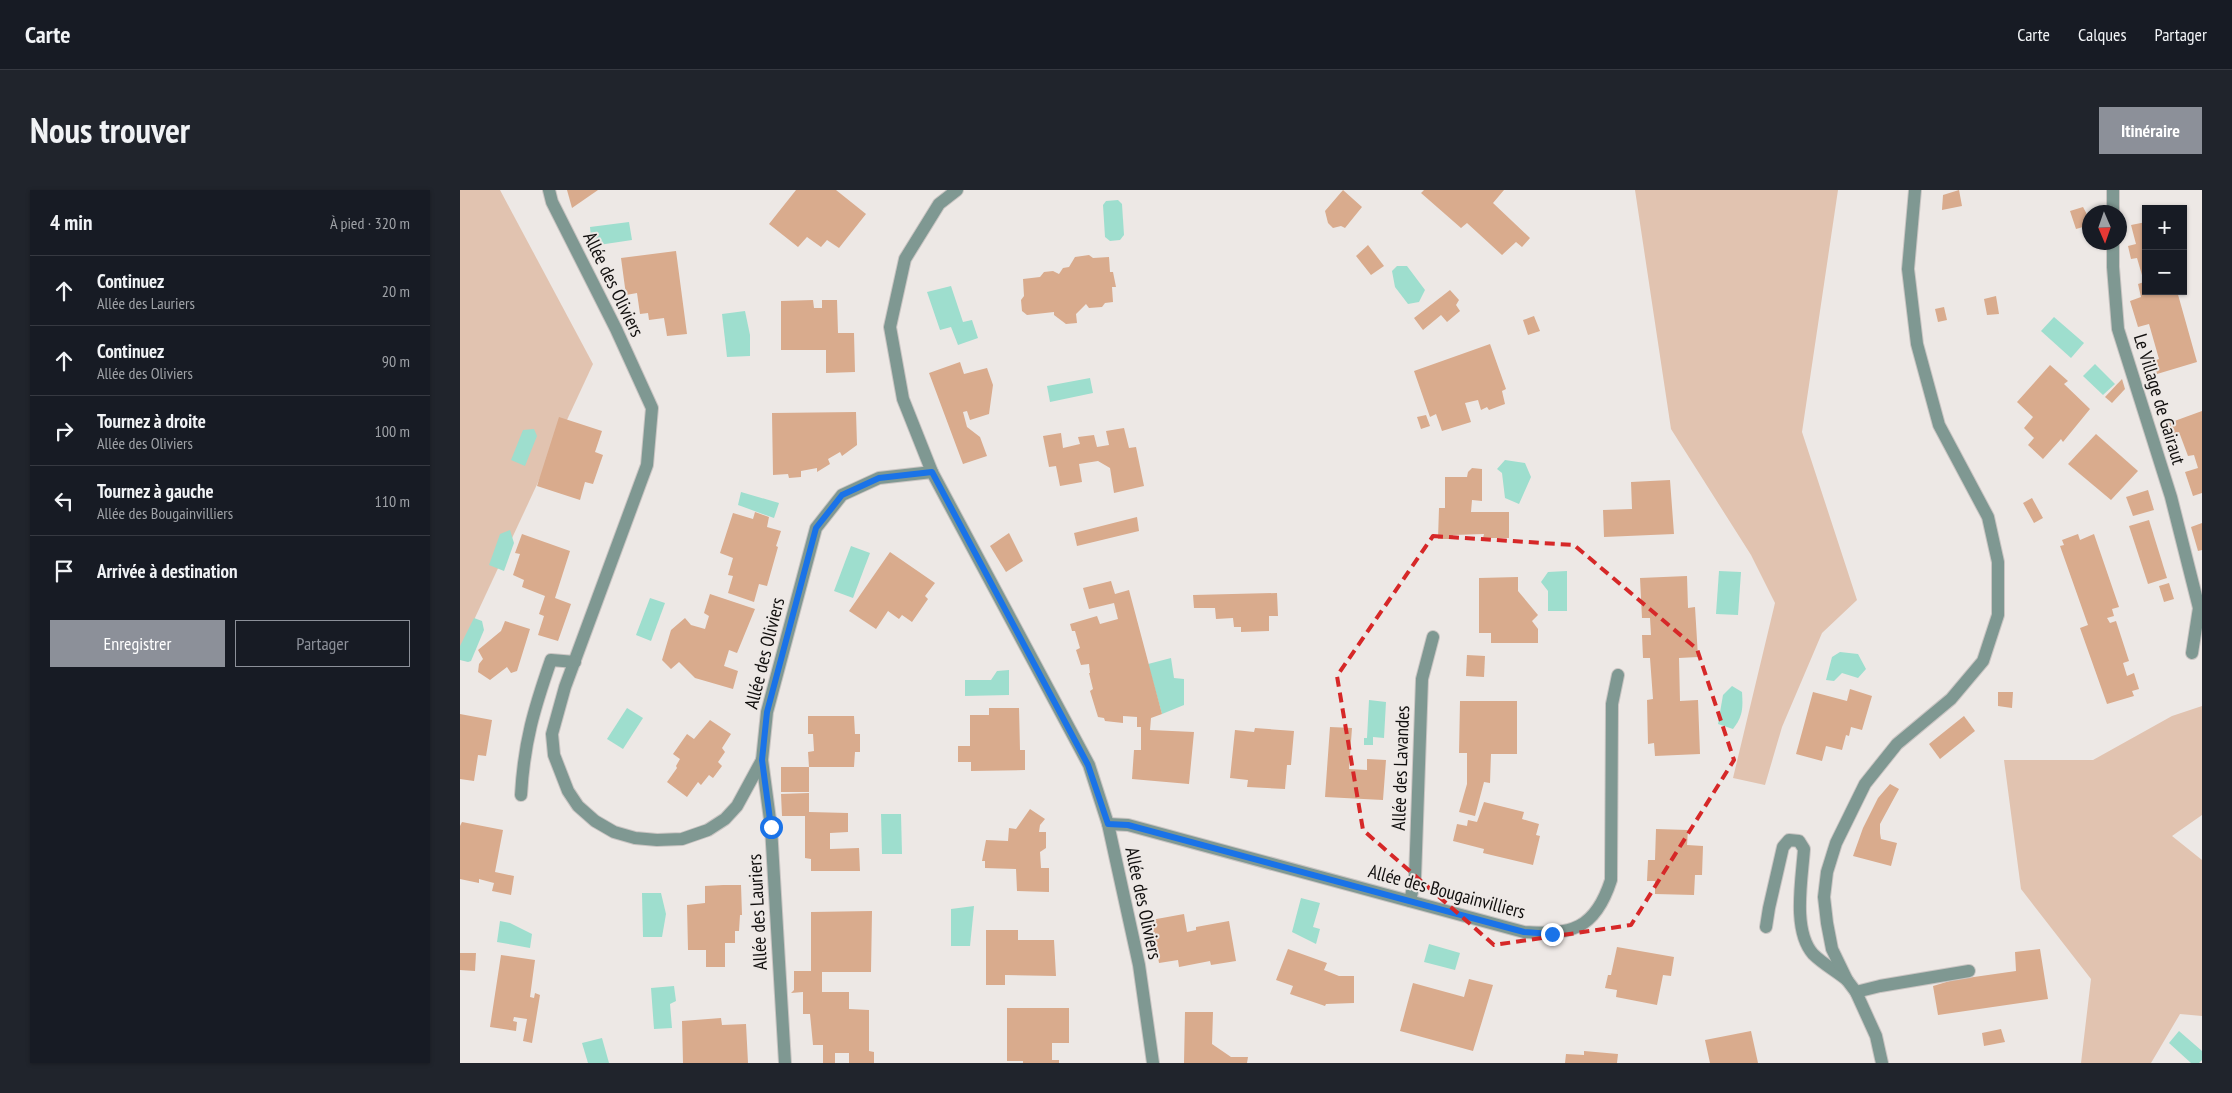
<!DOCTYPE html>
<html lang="fr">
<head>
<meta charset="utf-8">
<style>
	body { margin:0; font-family:"PT Sans Narrow",sans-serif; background:#20242c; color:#f1f3f6 }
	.controls { position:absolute; right:15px; top:15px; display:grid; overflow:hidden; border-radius:0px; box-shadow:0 1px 4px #0004 }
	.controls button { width:45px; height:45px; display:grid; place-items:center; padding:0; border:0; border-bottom:1px solid #363941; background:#171b24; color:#f1f3f6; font:25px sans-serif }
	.compass { position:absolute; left:1622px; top:15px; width:45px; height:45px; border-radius:50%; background:#171b24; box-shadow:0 1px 4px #0004; rotate:178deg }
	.stop { position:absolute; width:15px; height:15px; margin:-11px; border:4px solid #1a73e8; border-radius:50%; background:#fff }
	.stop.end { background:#1a73e8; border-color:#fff; box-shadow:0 1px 5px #0008 }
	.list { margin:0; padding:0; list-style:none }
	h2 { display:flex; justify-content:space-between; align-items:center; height:65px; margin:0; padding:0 20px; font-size:21px }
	h2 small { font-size:16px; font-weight:400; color:#9ea1a6 }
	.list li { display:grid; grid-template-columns:32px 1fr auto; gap:15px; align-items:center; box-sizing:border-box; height:70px; padding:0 20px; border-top:1px solid #363941 }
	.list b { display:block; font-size:19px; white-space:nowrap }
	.list p { margin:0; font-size:16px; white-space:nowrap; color:#9ea1a6 }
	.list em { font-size:16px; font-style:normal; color:#9ea1a6 }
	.actions { display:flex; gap:10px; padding:15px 20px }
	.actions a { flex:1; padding:11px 0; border:1px solid #8c9099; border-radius:0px; text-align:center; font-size:18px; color:#8c9099 }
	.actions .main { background:#8c9099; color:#fff }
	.icon { flex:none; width:28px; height:28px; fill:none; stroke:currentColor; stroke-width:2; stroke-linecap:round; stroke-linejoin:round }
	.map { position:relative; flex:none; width:1742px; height:873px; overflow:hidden; border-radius:0px }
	header { display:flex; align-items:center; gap:30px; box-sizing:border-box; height:70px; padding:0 25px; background:#171b24; border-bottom:1px solid #363941 }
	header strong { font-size:24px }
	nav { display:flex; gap:28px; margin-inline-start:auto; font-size:18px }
	.intro { display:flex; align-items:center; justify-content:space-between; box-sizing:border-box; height:120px; padding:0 30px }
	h1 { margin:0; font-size:35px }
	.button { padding:12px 22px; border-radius:0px; background:#8c9099; color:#fff; font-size:18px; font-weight:700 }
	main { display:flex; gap:30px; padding:0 30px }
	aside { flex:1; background:#171b24; border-radius:0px; box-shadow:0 1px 4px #0004 }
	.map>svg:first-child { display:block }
	.green { fill:#e1c3b0 }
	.water { fill:#9edece }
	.building { fill:#d9ab8d }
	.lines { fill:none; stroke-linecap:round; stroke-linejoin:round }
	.lane-casing { stroke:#cac5c3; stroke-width:14 }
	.street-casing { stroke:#cac5c3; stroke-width:14 }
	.lane { stroke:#7f9892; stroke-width:12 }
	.street { stroke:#7f9892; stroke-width:12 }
	.route { stroke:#1a73e8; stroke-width:6 }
	.marked { fill:none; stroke:#d62828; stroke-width:4; stroke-dasharray:10 6; stroke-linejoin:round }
	.labels { text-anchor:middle; stroke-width:4; stroke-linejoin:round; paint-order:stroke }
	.street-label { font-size:19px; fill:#12100f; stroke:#ede8e5 }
</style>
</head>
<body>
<header>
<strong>Carte</strong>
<nav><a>Carte</a><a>Calques</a><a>Partager</a></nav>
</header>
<div class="intro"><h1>Nous trouver</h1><a class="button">Itinéraire</a></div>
<main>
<aside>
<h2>4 min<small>À pied · 320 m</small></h2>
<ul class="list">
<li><svg class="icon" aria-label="ahead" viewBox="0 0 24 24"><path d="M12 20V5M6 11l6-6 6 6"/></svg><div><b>Continuez</b><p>Allée des Lauriers</p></div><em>20 m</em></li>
<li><svg class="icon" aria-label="ahead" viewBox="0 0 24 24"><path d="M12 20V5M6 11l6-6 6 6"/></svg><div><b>Continuez</b><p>Allée des Oliviers</p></div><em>90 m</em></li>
<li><svg class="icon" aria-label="right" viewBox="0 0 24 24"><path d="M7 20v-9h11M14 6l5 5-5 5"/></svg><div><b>Tournez à droite</b><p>Allée des Oliviers</p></div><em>100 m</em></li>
<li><svg class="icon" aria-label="left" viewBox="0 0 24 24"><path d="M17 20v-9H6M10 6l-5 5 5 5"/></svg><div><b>Tournez à gauche</b><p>Allée des Bougainvilliers</p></div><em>110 m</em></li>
<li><svg class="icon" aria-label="arrive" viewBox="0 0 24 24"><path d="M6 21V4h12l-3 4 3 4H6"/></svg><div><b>Arrivée à destination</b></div></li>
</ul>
<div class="actions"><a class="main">Enregistrer</a><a>Partager</a></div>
</aside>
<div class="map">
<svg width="1742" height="873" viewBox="0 0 1742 873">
	<rect width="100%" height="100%" fill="#ede8e5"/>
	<g class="green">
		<polygon points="0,0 40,0 133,174 0,460"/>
		<polygon points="1175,0 1378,0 1342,242 1397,410 1362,443 1322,537 1305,595 1273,588 1315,413 1291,365 1211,239"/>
		<polygon points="1742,516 1742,625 1712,646 1742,670 1742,826 1720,824 1691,873 1621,873 1631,789 1561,699 1544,570 1633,570 1712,526"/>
	</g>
	<g class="water">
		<polygon points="658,10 662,14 664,45 660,50 650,51 645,47 643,15 646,11"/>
		<polygon points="169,32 172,50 132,56 130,37"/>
		<polygon points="937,76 947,76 965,100 959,112 948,114 935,97 932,81"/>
		<polygon points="491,96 503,132 512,130 518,148 498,155 491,137 480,140 467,102"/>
		<polygon points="285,121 290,145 290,166 267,167 262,124"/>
		<polygon points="1594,127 1624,153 1611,168 1581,141"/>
		<polygon points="1635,174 1655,194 1643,205 1623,186"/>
		<polygon points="630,188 633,203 590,212 587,196"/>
		<polygon points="74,239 77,246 65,276 51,270 63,240"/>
		<polygon points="1045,270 1065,273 1071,287 1059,314 1045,308 1042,283 1037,279"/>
		<polygon points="281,302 319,313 314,328 278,315"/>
		<polygon points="50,340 54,353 44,381 29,375 40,344"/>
		<polygon points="391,356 410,363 393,408 374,401"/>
		<polygon points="1107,381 1107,421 1088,421 1088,401 1081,392 1088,382"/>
		<polygon points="1259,381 1281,382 1278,425 1256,424"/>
		<polygon points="190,408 205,413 191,451 176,445"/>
		<polygon points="14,428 22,431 24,440 11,471 8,472 0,470 0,456"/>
		<polygon points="1380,462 1398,464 1406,479 1398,488 1382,483 1374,491 1366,490 1372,467"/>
		<polygon points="711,468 714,488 724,489 724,515 702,524 688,474"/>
		<polygon points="549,480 549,505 505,506 505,490 531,490 537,481"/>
		<path d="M1272,496l10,6c1,16 1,24 -9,37l-15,-5 5,-29z"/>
		<polygon points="909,510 926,512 924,548 913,547 913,555 904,555 904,548 907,548"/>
		<polygon points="167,518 183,528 163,559 147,549"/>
		<polygon points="421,624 441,624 442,664 422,664"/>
		<polygon points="182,703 201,703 206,724 202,747 183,747"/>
		<polygon points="841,708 860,713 853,737 860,739 856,754 832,742"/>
		<polygon points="514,716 510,756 491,756 491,719"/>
		<polygon points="40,731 50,733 72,744 70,758 37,752"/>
		<polygon points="969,754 1000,763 995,780 964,772"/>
		<polygon points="214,796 216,811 210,814 212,838 194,839 191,798"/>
		<polygon points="1719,841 1742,861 1742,870 1739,873 1731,873 1709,853"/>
		<polygon points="142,848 149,873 128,873 122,853"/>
	</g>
	<g class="building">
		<polygon points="107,0 138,0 112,18"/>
		<polygon points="336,0 376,0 406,24 379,58 367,50 361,57 347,47 338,57 309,34"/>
		<polygon points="883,0 902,17 885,38 881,36 873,38 868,33 865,21"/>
		<polygon points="964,0 1044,0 1033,13 1070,48 1062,57 1056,52 1042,65 1007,33 1001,38 961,3"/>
		<polygon points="1499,0 1502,16 1482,20 1483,5"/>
		<polygon points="1623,17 1630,30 1630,35 1616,39 1610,21"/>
		<polygon points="1686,32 1686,101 1717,101 1737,172 1697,184 1693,171 1699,169 1689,134 1678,137 1670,111 1681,107 1678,94 1684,92 1677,68 1671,69 1668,56 1676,54 1671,35"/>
		<polygon points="908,55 924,76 911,85 896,66"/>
		<polygon points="216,61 227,144 207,146 204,128 189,130 188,123 180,124 177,103 166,105 161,68"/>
		<polygon points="629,65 633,68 649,67 650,82 653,82 656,97 652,97 653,112 645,113 642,117 629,118 626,114 616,124 617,133 606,134 594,125 594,122 567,125 562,121 561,110 564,106 563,89 580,87 584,82 593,81 599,84 603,78 609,77 615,67"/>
		<polygon points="990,100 999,110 996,115 1000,121 987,132 981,125 963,140 954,128"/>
		<polygon points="1536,106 1539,124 1527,125 1524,109"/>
		<polygon points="353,110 354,118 362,118 362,110 377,110 378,143 394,143 395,182 366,183 366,160 321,160 321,111"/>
		<polygon points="1484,117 1487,130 1478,132 1475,119"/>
		<polygon points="1074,126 1080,141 1068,145 1063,130"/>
		<polygon points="1030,154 1046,199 1042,201 1045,214 1029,220 1027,217 1021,220 1018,210 1005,213 1011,232 982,241 976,224 970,227 954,181"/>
		<polygon points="500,172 504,184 527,178 533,195 529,224 510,230 507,221 503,222 507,237 520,247 527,266 503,274 469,183"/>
		<polygon points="1590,175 1608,191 1604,194 1630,219 1603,252 1601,249 1583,269 1568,255 1574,248 1564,238 1573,227 1557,212"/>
		<polygon points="1662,189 1665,199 1652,213 1645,207"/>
		<polygon points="1742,221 1742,303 1733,306 1725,282 1738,278 1734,265 1728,266 1719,242 1712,244 1709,233"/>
		<polygon points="396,222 397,255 382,266 380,262 368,269 370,274 357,282 357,278 341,281 341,287 329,288 328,284 313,285 312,223"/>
		<polygon points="966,225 970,236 961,239 957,227"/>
		<polygon points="99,227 142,241 135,262 143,265 133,294 125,292 120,310 77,296"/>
		<polygon points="664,238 669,258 676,257 684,296 654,303 650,278 638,271 619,274 622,292 600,296 596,276 589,277 583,246 601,243 603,258 620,254 618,247 634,245 637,257 649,255 646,241"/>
		<polygon points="1636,244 1678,281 1651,310 1608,274"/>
		<polygon points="1012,278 1022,279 1022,311 1012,310 1011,322 1049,322 1049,348 1023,348 1024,344 993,345 993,349 978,349 979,318 985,318 985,287 1007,287 1008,282"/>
		<polygon points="1210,290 1214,344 1144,347 1143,320 1172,319 1171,292"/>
		<polygon points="1688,300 1694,320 1673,326 1666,307"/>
		<polygon points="1572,308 1583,328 1574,333 1563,313"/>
		<polygon points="295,322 309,327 307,337 321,341 316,356 318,357 307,396 299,394 294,412 268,403 273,386 268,385 273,368 260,363 273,323 293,329"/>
		<polygon points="677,327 679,341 617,356 614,343"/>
		<polygon points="1689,330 1707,388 1688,394 1669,336"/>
		<polygon points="1742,333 1742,360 1738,361 1731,337"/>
		<polygon points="549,343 563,371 546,382 530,356"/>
		<polygon points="62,344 110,361 95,408 111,414 98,451 78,445 84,426 79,424 85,406 62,397 64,390 53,385 60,364 55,363"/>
		<polygon points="1618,344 1620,350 1634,344 1659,417 1652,419 1654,426 1647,428 1650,433 1656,431 1669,471 1663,473 1667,486 1674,483 1679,499 1672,501 1674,506 1647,514 1620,438 1628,435 1600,356 1604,355 1602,350"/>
		<polygon points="430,362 475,393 465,406 468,409 452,432 442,425 439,429 428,421 416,439 389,421"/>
		<polygon points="1227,386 1228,418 1235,417 1238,467 1219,468 1220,511 1238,510 1240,564 1195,566 1194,553 1188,554 1187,510 1193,509 1190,468 1183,468 1182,445 1191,445 1190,428 1182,428 1180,388"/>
		<polygon points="1058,387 1058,401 1078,425 1072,431 1078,439 1078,453 1031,453 1031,443 1019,443 1019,388"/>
		<polygon points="651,391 655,404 669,400 702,524 691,528 690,540 734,542 729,594 672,589 674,560 681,560 681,537 677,537 677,527 663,526 663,533 645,531 644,528 638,527 630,501 633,499 629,483 630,483 629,474 621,475 616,460 620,458 615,441 612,441 610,434 637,426 640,434 658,429 654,413 629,419 623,398"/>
		<polygon points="1709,393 1714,409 1704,412 1699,396"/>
		<polygon points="817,403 818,426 809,426 809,441 781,442 781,437 774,437 773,428 756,429 755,418 734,418 733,405"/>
		<polygon points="250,404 295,419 277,463 269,460 264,476 278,481 273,499 235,488 219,472 211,479 202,470 211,440 225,428 231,435 245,439 249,426 244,423"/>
		<polygon points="45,431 70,439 57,481 51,483 47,477 30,490 18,482 19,474 23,469 18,460 41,441"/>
		<polygon points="1007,465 1025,466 1024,487 1006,486"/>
		<polygon points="1390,499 1412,506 1402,540 1391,537 1389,546 1386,545 1382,560 1366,556 1362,571 1336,564 1353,502 1387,511"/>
		<polygon points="1538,502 1553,502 1552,518 1538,516"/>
		<polygon points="1000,511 1057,511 1057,564 1031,564 1030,593 1024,592 1015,626 999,622 1007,594 1007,563 999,563"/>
		<polygon points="529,518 559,518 560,560 565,560 565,580 511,581 511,572 498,572 498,556 510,556 510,525 529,525"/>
		<polygon points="0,524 32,530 26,566 18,565 14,591 0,589"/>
		<polygon points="348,526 394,526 395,544 400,544 400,562 395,562 394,577 349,577 348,562 354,561 353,544 348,544"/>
		<polygon points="1504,526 1515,541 1480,569 1469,554"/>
		<polygon points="250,530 271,544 262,558 265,562 258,572 262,576 253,588 249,585 241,595 238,592 227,607 207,592 217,578 216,576 220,569 213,564 227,544 234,549"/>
		<polygon points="870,537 892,538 889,579 907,580 907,569 926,570 923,610 865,607"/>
		<polygon points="795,538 834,541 831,575 827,575 825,599 787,597 788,590 770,588 775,540 794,542"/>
		<rect x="321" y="577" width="28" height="25"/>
		<polygon points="1430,594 1439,599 1420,634 1420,643 1421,649 1437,653 1431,676 1393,666 1403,638 1418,608"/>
		<polygon points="349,603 349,622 388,623 388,642 370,643 370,659 399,658 400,681 351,681 351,669 345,668 345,626 322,626 321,604"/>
		<polygon points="1024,612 1064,622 1062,629 1079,634 1076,645 1080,646 1073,675 1023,663 1024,659 993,651 997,634 1007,636 1008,630 1017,632"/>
		<polygon points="570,619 585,629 580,635 579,642 586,642 586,658 580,662 581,678 589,678 589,702 557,701 556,679 525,678 525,671 522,671 526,650 548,651 549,638 556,639"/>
		<polygon points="2,632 43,640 35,682 54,686 51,705 32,701 34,693 19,689 19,693 0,689 0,636"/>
		<polygon points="1196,639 1228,640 1227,655 1243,656 1242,685 1235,685 1234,705 1195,704 1195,691 1187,691 1188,670 1195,670"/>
		<polygon points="263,695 281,695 282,725 280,725 279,741 275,741 275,753 265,753 265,777 246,777 246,760 228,760 227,715 245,713 245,696"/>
		<polygon points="412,721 411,782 362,782 362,802 389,802 389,819 409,820 409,861 414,862 414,873 389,873 389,863 375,863 375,873 363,873 363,855 353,855 350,824 343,824 343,802 331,803 334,800 334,781 351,781 351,722"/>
		<polygon points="724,724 727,742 736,740 736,737 769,731 776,771 751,775 750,771 719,777 718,770 699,773 691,730"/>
		<polygon points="526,740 558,740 558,750 594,750 596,786 545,785 545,795 526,795"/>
		<polygon points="1157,757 1214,767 1211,786 1203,785 1197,815 1156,807 1157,800 1145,798 1148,785 1151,785"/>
		<polygon points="828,759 867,773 864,780 879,786 894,786 894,813 866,814 865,816 830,804 833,796 816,790"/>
		<polygon points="1580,759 1588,809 1478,825 1473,796 1493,790 1556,781 1555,762"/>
		<polygon points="0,763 16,763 15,781 0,780"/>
		<polygon points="41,765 75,770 70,807 74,808 75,803 80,805 72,853 63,851 67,829 54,827 53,831 57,832 56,841 30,837"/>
		<polygon points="1009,789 1033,795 1013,861 940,841 953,793 1004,807"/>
		<polygon points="547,818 609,818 609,853 592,853 592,870 599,870 599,873 563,873 563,871 547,871"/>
		<polygon points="725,822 753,822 752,854 771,867 788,867 787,873 724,873"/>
		<polygon points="261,828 262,835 286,834 288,873 223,873 222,831"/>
		<polygon points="1541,839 1545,852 1524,856 1522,843"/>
		<polygon points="1291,841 1298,873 1250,873 1245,850"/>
		<polygon points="1124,861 1158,864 1157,873 1105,873 1106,864 1124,865"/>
	</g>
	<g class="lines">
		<g class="lane-casing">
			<g id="lane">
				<path d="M1306,737l3,-19 14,-61 6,-7 10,1 5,8c-2,30 -12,81 9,105 10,10 23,17 34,26"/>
				<polyline points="1396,802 1420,796 1509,781"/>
			</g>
		</g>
		<g class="street-casing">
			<g id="street">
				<polyline points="89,0 92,12 156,139 192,218 187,275 105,497 92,544 94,565 108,601 118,616 135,631 154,642 175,648 197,650 222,649 248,640 265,629 277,616 302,570 307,522 356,338 382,305 419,288 472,282 629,575 648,634 679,775 693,873"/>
				<polyline points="1653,22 1653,0"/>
				<polyline points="1653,52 1653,77 1658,139 1711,307 1739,418 1732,463"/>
				<polyline points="472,282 443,209 430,137 445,69 479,14 497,0"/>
				<polyline points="302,570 311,637 325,873"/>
				<path d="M61,605c3,-53 13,-86 30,-135l24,2"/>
				<path d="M648,634l20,1 396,107c47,3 71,-2 87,-52l1,-176 6,-29"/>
				<polyline points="950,711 955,688 962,489 973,447"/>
				<polyline points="1422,873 1416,846 1396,802 1387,790 1372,759 1367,733 1364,707 1367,682 1376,653 1405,594 1437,554 1491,509 1523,471 1538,425 1538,372 1528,327 1479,235 1457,154 1448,79 1455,0"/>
			</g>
		</g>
		<use href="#lane" class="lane"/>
		<use href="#street" class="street"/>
	</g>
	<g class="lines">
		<polyline class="route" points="311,637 302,570 307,522 356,338 382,305 419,288 472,282 628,575 648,634 668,635 1064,742 1092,744"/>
	</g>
	<path class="marked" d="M973,346l141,9 123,104 37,111 -103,165 -137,20 -131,-115 -26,-154z"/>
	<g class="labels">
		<g class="street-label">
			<text transform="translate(154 94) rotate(64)" y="7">Allée des Oliviers</text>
			<text transform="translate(1700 209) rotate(73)" y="7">Le Village de Gairaut</text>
			<text transform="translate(304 463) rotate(-76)" y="7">Allée des Oliviers</text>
			<text transform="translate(940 578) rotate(-88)" y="7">Allée des Lavandes</text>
			<text transform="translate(987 701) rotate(15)" y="7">Allée des Bougainvilliers</text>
			<text transform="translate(684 713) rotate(78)" y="7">Allée des Oliviers</text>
			<text transform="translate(297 722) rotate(-93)" y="7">Allée des Lauriers</text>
		</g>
	</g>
</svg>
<div class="controls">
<button>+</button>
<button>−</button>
</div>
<svg class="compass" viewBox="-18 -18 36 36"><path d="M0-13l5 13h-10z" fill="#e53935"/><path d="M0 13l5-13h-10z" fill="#9ea1a6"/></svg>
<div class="stop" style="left:311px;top:637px"></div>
<div class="stop end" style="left:1092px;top:744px"></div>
</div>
</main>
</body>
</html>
